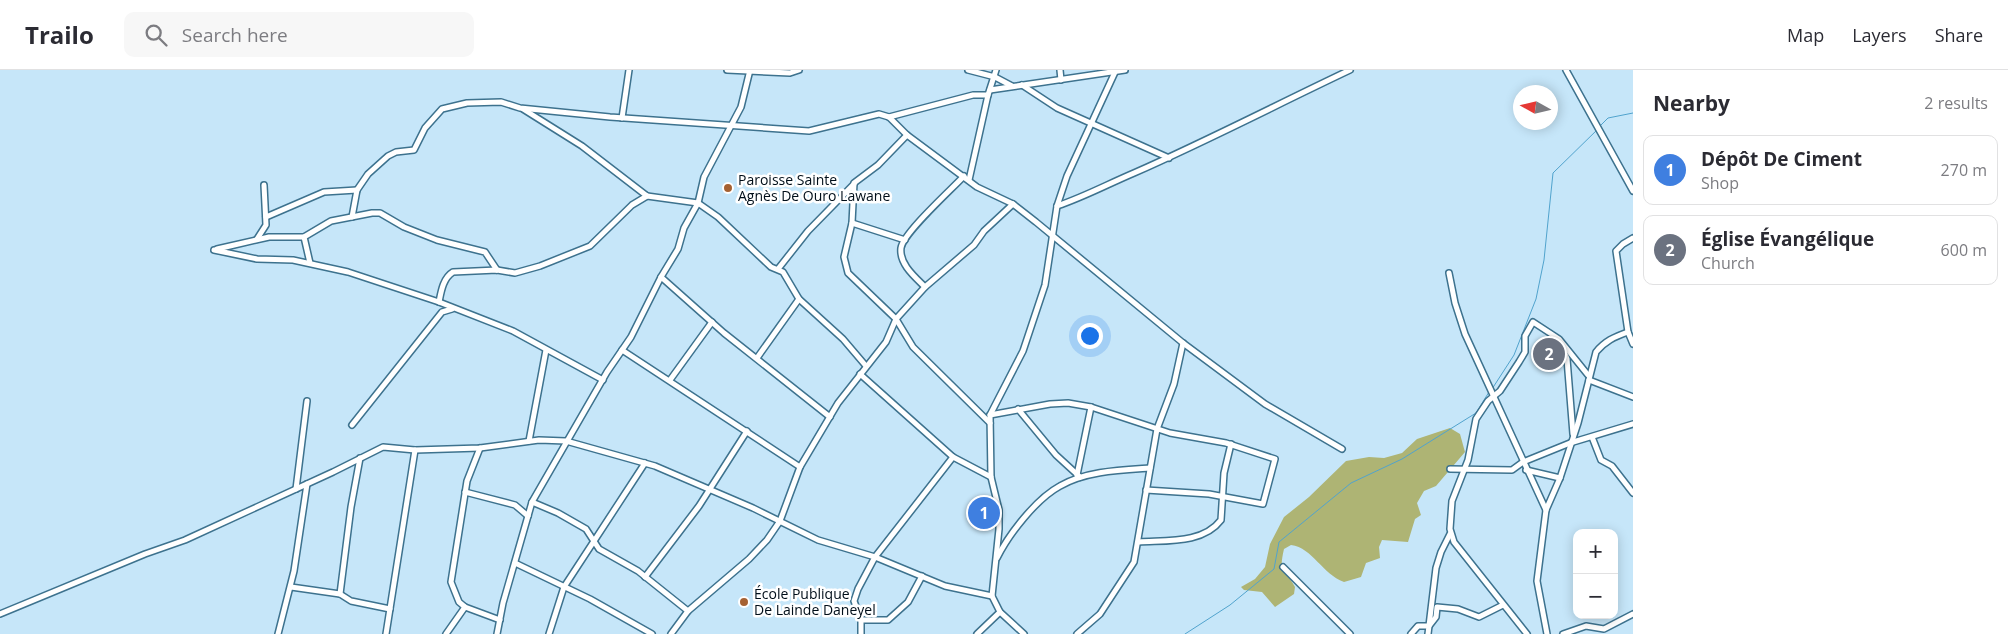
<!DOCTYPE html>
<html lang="en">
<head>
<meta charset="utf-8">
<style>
	body { margin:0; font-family:"Open Sans",sans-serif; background:#f7f7f7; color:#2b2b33 }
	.controls { position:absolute; right:15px; bottom:15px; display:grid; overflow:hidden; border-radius:10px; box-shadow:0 2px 12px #0003 }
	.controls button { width:45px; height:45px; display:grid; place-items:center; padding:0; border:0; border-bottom:1px solid #e1e1e2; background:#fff; color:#2b2b33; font:25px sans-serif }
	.compass { position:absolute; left:1513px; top:15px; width:45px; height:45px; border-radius:50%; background:#fff; box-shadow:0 2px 12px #0003; rotate:278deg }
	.you { position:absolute; left:1089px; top:265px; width:18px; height:18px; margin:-12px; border:4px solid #fff; border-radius:50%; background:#1a73e8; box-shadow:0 0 0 8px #1a73e833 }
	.badge { display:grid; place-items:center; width:32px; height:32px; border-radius:50%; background:#a56132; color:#fff; font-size:16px; font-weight:700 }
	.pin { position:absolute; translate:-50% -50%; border:2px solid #fff; box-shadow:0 1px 5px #0006 }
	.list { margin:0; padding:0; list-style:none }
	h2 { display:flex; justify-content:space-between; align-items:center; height:65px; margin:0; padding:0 20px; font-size:21px }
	h2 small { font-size:16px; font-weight:400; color:#7c7c81 }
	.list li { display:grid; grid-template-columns:32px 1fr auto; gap:15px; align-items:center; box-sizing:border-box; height:70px; margin:0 10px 10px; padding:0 10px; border:1px solid #e1e1e2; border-radius:10px }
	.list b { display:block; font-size:19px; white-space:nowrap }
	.list p { margin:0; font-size:16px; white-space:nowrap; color:#7c7c81 }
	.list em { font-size:16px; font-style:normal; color:#7c7c81 }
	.icon { flex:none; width:28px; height:28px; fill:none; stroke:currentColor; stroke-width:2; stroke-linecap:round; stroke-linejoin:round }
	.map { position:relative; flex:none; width:1633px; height:564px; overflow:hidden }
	header { display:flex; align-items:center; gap:30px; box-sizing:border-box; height:70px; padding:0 25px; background:#fff; border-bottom:1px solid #e1e1e2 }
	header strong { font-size:24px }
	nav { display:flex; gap:28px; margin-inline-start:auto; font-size:18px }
	.search { width:350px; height:45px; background:#f7f7f7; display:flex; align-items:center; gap:12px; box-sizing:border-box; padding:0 18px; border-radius:10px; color:#7c7c81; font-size:19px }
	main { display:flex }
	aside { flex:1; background:#fff }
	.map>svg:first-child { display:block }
	.green { fill:#aeb474 }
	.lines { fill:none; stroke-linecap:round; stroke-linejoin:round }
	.stream { stroke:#51a3cd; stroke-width:1 }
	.minor-casing { stroke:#3d728e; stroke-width:8 }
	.minor { stroke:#fff; stroke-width:5 }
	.poi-dot { fill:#a56132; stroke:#fff; stroke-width:2 }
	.labels { text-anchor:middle; stroke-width:5; stroke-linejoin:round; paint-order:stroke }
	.poi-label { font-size:14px; fill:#000e19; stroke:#fff; text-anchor:start }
</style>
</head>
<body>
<header>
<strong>Trailo</strong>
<div class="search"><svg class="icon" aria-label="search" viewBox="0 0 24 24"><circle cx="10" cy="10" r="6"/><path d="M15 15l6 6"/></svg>Search here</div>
<nav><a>Map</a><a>Layers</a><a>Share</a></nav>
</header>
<main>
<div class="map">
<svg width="1633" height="564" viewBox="0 0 1633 564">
	<rect width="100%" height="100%" fill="#c6e6f9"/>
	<path class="green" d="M1450,358l10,6 5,18 -29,34 -12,5 -7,12 4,12 -6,4 -7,23 -26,-2 -3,7 1,11 -14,5 -5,14 -17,5c-22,-8 -31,-34 -53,-37l-7,4c-6,26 1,19 11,38l-1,7 -19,13 -13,-15 -18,-2 -3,-3 14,-8 10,-12 5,-23 14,-27 25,-20 37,-36 23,-4 15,1 18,-5 15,-14z"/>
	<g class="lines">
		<g class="stream">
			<polyline points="1600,56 1608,48 1633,43"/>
			<polyline points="1492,319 1514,285 1536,229 1544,190 1553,103 1598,59"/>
			<polyline points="1185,564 1230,535 1274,499 1279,472 1351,413 1402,389 1476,343 1489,322"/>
		</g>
		<g class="minor-casing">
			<g id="minor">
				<polyline points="727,0 790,3 799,0"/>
				<polyline points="968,0 995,7 1012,16"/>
				<polyline points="1060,0 1061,10"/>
				<polyline points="1566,0 1633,121"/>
				<polyline points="1022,15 1057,38 1169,88"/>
				<polyline points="990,20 1125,0"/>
				<polyline points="523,39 582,76 647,126 698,133 718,147 771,197 783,202 799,229 843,269 866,296"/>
				<polyline points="889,47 973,25 988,25"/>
				<polyline points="622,48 629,0"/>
				<polyline points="907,65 878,95 854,113 852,153 844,187 848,203 896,249 913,277 990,353"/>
				<polyline points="969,110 988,25 996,0"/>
				<path d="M1057,136c27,-9 51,-22 77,-33 73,-32 144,-69 216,-103"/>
				<polyline points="266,147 324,122 357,120"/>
				<polyline points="352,147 357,120 368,104 388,86 396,82 414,80 425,58 442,39 467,33 501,32 520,38 610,47 809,61 879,44 889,47 907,65 977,117 1013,134 1036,152 1183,273 1265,334 1342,379"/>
				<polyline points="852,153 905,170"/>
				<polyline points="304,167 310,193"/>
				<polyline points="1633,168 1623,174 1616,181 1628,262 1633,274"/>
				<polyline points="257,169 266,155 264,115"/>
				<polyline points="217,179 269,167 304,167 331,151 372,143 380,143 404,157 437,170 485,182 497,200"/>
				<polyline points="214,180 257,189 293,190 348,202 439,232 513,261 603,310"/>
				<polyline points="778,199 808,161 854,114"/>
				<polyline points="1449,203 1455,233 1465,264 1546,440"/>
				<polyline points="661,207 724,263 830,347"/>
				<path d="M925,217c-10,-10 -26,-23 -24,-39 2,-15 51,-59 63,-72"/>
				<path d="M439,232c2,-10 4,-24 14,-30l44,-2 18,3 25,-7 50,-20 42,-41 15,-9"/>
				<polyline points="1562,276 1567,289 1573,364"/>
				<polyline points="622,280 800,397"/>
				<polyline points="757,288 799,229"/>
				<polyline points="860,304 953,387 991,407"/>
				<polyline points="670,310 712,252"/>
				<polyline points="1589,310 1633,327"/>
				<polyline points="1018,339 1056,385 1080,407"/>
				<polyline points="990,345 1050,334 1068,333 1091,337 1170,363 1226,373 1275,389 1263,434 1209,424 1146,420"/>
				<polyline points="352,355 442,242 452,239"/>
				<polyline points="1592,367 1601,390 1612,396 1633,423"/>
				<polyline points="529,371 546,280"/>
				<polyline points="480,378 467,411 451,512 459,532 465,537 500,550"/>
				<polyline points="1450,399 1512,400 1523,392 1570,373 1633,354"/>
				<polyline points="1526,400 1560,408"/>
				<polyline points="1077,405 1091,337"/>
				<polyline points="296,419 307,331"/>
				<polyline points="465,422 515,435 528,446"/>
				<polyline points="532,432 558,443 586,459 599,479 638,501 688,541"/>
				<path d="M1139,472c27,-2 64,2 82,-22l3,-47 7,-29"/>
				<path d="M997,488c12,-24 39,-59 63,-72 26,-15 61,-16 90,-18"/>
				<polyline points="515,493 590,529 652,564"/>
				<polyline points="1283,497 1350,564"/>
				<polyline points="645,507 699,436 747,361"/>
				<polyline points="291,517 340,524 351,531 390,539"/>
				<polyline points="340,524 351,437 360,388"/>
				<polyline points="0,544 145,484 185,470 333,402 383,377 415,380 480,378 539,370 566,371 655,396 753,438 818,470 875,487 945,516 992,526"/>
				<polyline points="861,550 888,550 908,532 922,506"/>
				<polyline points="278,564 294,501 307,414"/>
				<polyline points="386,564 415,380"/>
				<polyline points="446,564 465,537"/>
				<polyline points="497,564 503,533 532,432 607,302 631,267 661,207 678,179 684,158 698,133 704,107 741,37 750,0"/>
				<polyline points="549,564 564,517 645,393"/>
				<polyline points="671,564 688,541 749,489 767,470 780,451 800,397 838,333 886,272 896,249 925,217 974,175 984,161 1013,134"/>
				<polyline points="861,564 861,550 854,531 858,519 875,487 953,387"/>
				<polyline points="977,564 1000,542"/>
				<polyline points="1024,564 1000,542 992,526 999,459 999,440 991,407 990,345 1023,281 1045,215 1057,136 1067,106 1116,0"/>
				<polyline points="1077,564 1100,544 1134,492 1157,359 1174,314 1183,273"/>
				<polyline points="1411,564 1418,556 1429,556 1436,547 1437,537 1458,539 1479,547 1503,535"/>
				<polyline points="1428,564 1436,498 1441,482 1450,464"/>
				<polyline points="1527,564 1454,472 1450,459 1452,431 1468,390 1476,349 1488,331 1500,321 1519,292 1525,282 1525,266 1533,252 1559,269 1588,305"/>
				<path d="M1547,564l-10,-53 9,-71 14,-32 18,-55 18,-71c9,-11 18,-15 32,-20"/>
				<polyline points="1563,564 1586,556 1604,559 1633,544"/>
			</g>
		</g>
		<use href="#minor" class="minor"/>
	</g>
	<g class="poi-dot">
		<circle cx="728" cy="118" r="5"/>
		<circle cx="744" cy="532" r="5"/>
	</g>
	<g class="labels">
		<g class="poi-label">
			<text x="738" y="115">Paroisse Sainte<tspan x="738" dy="16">Agnès De Ouro Lawane</tspan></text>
			<text x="754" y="529">École Publique<tspan x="754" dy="16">De Lainde Daneyel</tspan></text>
		</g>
	</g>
</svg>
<div class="controls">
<button>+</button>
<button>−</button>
</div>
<svg class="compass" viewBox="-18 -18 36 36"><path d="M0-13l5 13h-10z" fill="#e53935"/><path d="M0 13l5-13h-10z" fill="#7c7c81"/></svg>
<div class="you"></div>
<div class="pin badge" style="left:984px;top:443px;background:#3f7fe0">1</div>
<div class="pin badge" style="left:1549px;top:284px;background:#6b7280">2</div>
</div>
<aside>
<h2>Nearby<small>2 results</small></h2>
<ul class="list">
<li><span class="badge" style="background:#3f7fe0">1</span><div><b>Dépôt De Ciment</b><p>Shop</p></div><em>270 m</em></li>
<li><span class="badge" style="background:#6b7280">2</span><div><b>Église Évangélique</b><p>Church</p></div><em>600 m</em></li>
</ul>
</aside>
</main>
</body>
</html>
